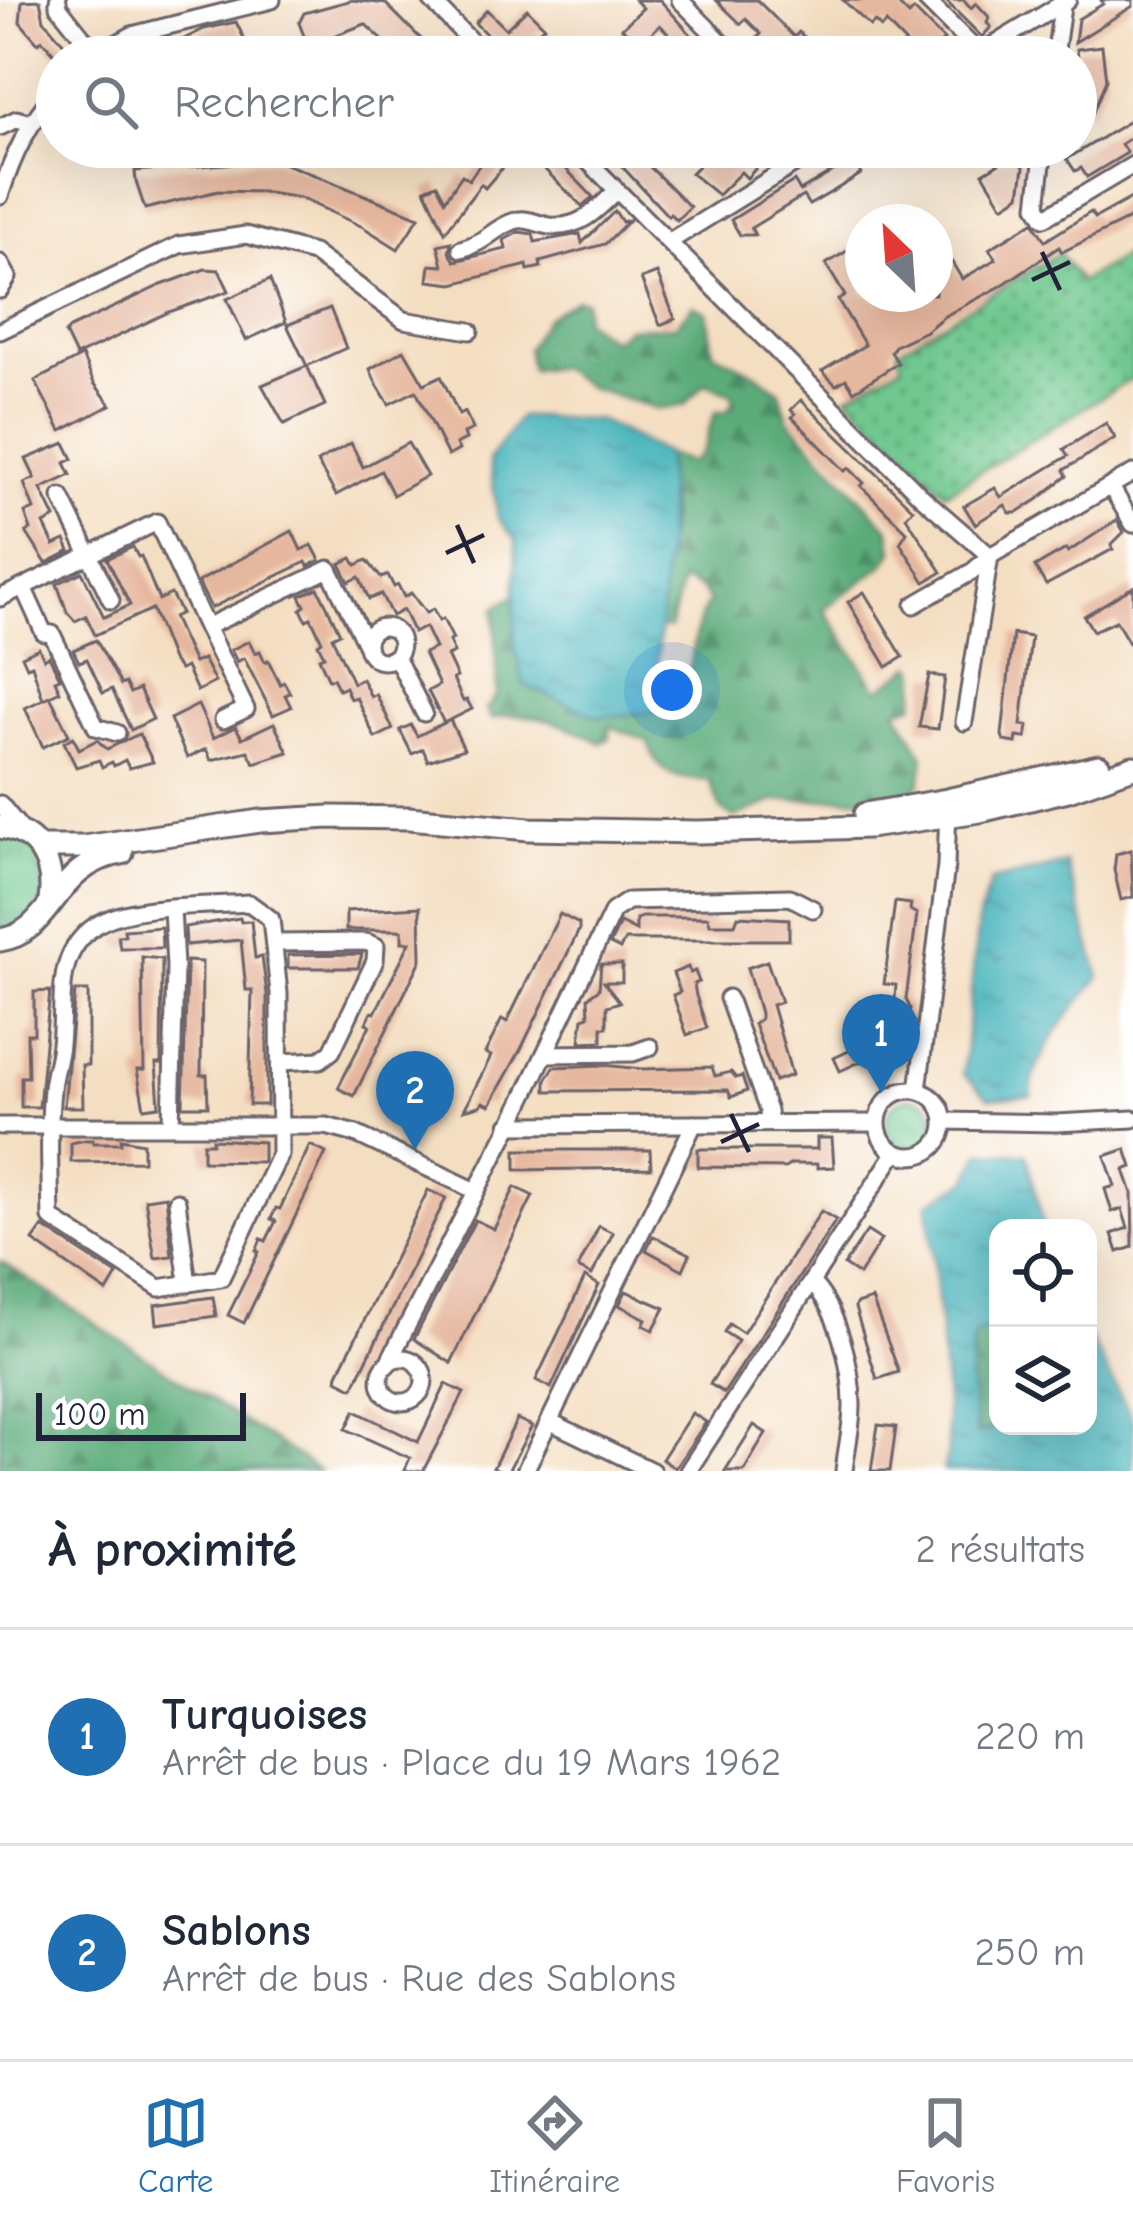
<!DOCTYPE html>
<html lang="fr">
<head>
<meta charset="utf-8">
<style>
	body { margin:0; font-family:"Comic Neue",sans-serif; background:#f2f2f3; color:#1f2937 }
	.controls { position:absolute; right:36px; bottom:36px; display:grid; overflow:hidden; border-radius:24px; box-shadow:0 12px 48px #0002 }
	.controls button { width:108px; height:108px; display:grid; place-items:center; padding:0; border:0; border-bottom:3px solid #e0e1e3; background:#fff; color:#1f2937; font:60px sans-serif }
	.compass { position:absolute; left:845px; top:204px; width:108px; height:108px; border-radius:50%; background:#fff; box-shadow:0 12px 48px #0002; rotate:335deg }
	.scale { position:absolute; left:36px; bottom:30px; width:210px; box-sizing:border-box; padding-left:12px; border:6px solid #22223b; border-top:0; font-size:33px; line-height:42px; white-space:nowrap; color:#22223b; -webkit-text-stroke:9px #fff; paint-order:stroke }
	.you { position:absolute; left:672px; top:690px; width:42px; height:42px; margin:-30px; border:9px solid #fff; border-radius:50%; background:#1a73e8; box-shadow:0 0 0 18px #1a73e833 }
	.badge { display:grid; place-items:center; width:78px; height:78px; border-radius:50%; background:#1f6fb2; color:#fff; font-size:39px; font-weight:700 }
	.pin { position:absolute; translate:-50% -99px; filter:drop-shadow(0 3px 6px #0008) }
	.pin::after { content:''; position:absolute; top:63px; width:42px; height:36px; background:inherit; clip-path:polygon(0 0,100% 0,50% 100%) }
	.list { margin:0; padding:0; list-style:none }
	h2 { display:flex; justify-content:space-between; align-items:center; height:156px; margin:0; padding:0 48px; font-size:51px }
	h2 small { font-size:39px; font-weight:400; color:#747a83 }
	.list li { display:grid; grid-template-columns:78px 1fr auto; gap:36px; align-items:center; box-sizing:border-box; height:216px; padding:0 48px; border-top:3px solid #e0e1e3 }
	.list b { display:block; font-size:45px; white-space:nowrap }
	.list p { margin:0; font-size:39px; white-space:nowrap; color:#747a83 }
	.list em { font-size:39px; font-style:normal; color:#747a83 }
	.icon { flex:none; width:66px; height:66px; fill:none; stroke:currentColor; stroke-width:2; stroke-linecap:round; stroke-linejoin:round }
	.map { position:relative; flex:none; width:1133px; height:1471px; overflow:hidden }
	.search { position:absolute; background:#fff; box-shadow:0 12px 48px #0002; left:36px; right:36px; top:36px; height:132px; display:flex; align-items:center; gap:30px; box-sizing:border-box; padding:0 42px; border-radius:66px; color:#747a83; font-size:45px }
	.sheet { height:588px; background:#fff }
	nav { display:flex; justify-content:space-around; align-items:center; box-sizing:border-box; height:168px; border-top:3px solid #e0e1e3; background:#fff; font-size:33px; color:#747a83 }
	nav a { display:grid; justify-items:center; gap:6px }
	nav .on { color:#1f6fb2 }
	.map>svg:first-child { display:block }
	.grass { fill:url(#grass-tufts); stroke:#487565; stroke-width:3 }
	.forest { fill:url(#forest-firs); stroke:#3e675a; stroke-width:3 }
	.park { fill:url(#park-dots); stroke:#487565; stroke-width:3 }
	.water { fill:url(#water-ripples); stroke:#326a7a; stroke-width:3 }
	.building { fill:#e6b79f }
	.lines { fill:none; stroke-linecap:round; stroke-linejoin:round }
	.minor-casing { stroke:#6c646a; stroke-width:21 }
	.secondary-casing { stroke:#6c646a; stroke-width:27 }
	.minor { stroke:#fff; stroke-width:15 }
	.secondary { stroke:#fff; stroke-width:21 }
	.ticks { fill:none; stroke:#22223b; stroke-width:4.5 }
</style>
</head>
<body>
<div class="map">
<svg width="1133" height="1471" viewBox="0 0 1133 1471">
	<defs>
		<pattern id="grass-tufts" width="24" height="20" patternUnits="userSpaceOnUse" patternTransform="scale(3)"><rect width="24" height="20" fill="#6fc88f"/><path d="M3 7l-1-3M5 7V3M7 7l1-3M15 17l-1-3M17 17v-4M19 17l1-3" fill="none" stroke="#5ba276"/></pattern>
		<pattern id="forest-firs" width="22" height="20" patternUnits="userSpaceOnUse" patternTransform="scale(3)"><rect width="22" height="20" fill="#5bac7a"/><path d="M5 1l3.5 6h-7zM16 11l3.5 6h-7z" fill="#4b8c65"/></pattern>
		<pattern id="park-dots" width="8" height="8" patternUnits="userSpaceOnUse" patternTransform="scale(3)"><rect width="8" height="8" fill="#6fc88f"/><path d="M2 2h.1M6 6h.1" fill="none" stroke="#5ba276" stroke-width="1.8" stroke-linecap="round"/></pattern>
		<pattern id="water-ripples" width="26" height="14" patternUnits="userSpaceOnUse" patternTransform="scale(3)"><rect width="26" height="14" fill="#42b2ba"/><path d="M2 4q2-2 4 0t4 0M15 11q2-2 4 0t4 0" fill="none" stroke="#379098"/></pattern>
	</defs>
	<rect width="100%" height="100%" fill="#fff"/>
	<filter id="ink" filterUnits="userSpaceOnUse"><feTurbulence type="fractalNoise" baseFrequency=".00833" numOctaves="2"/><feDisplacementMap in="SourceGraphic" scale="24" xChannelSelector="R" yChannelSelector="G"/><feConvolveMatrix kernelMatrix="1 2 1 2 8 2 1 2 1" color-interpolation-filters="sRGB"/></filter>
	<filter id="wash" filterUnits="userSpaceOnUse"><feTurbulence type="fractalNoise" baseFrequency=".004" numOctaves="4" result="noise"/><feDisplacementMap in="SourceGraphic" scale="48" xChannelSelector="R" yChannelSelector="G"/><feGaussianBlur stdDeviation="2.7" result="paint"/><feColorMatrix in="noise" values="0 0 0 0 0 0 0 0 0 0 0 0 0 0 0 0 0 1.4 0 .05"/><feComposite in="paint" operator="in"/></filter>
	<g filter="url(#wash)">
		<rect width="100%" height="100%" fill="#f4dec1"/>
		<g class="grass">
			<polygon points="0,833 35,848 46,895 29,920 0,930"/>
			<circle cx="911" cy="1123" r="25"/>
		</g>
		<g class="forest">
			<path d="M576,299l9,1 -1,20 29,20 14,-12 48,-2 18,-21 14,7 6,40 44,22 23,18 8,27 102,111 3,21 -9,14 -60,44 54,81 35,-25 5,6 -4,34 -17,5 27,47 -4,27 -17,12 -129,5 -40,17 -13,-9 -12,-29c-33,0 -53,-5 -61,-39l-38,-15v12l-9,5c-30,-16 -76,-36 -109,-24l-6,-9 11,-15 -2,-87 20,-13 -1,49 140,68c55,-34 27,-68 55,-111l-8,-12 -19,-8 -12,47h-12l12,-111 -4,-63 24,9c21,-13 15,-34 26,-51h10l8,-9 -2,-9 -26,-11 -22,22 -27,4 -69,-22 -30,-20 -27,3 -4,-21 19,-31z"/>
			<polygon points="0,1261 319,1471 0,1471"/>
			<polygon points="990,1326 998,1339 998,1426 1002,1426 977,1435 971,1380 973,1338"/>
		</g>
		<polygon class="park" points="1133,251 1133,378 945,493 847,396 902,365 897,351 1059,253 1080,282"/>
		<g class="water">
			<path d="M520,416l79,4 67,34c6,87 -8,171 -12,258l-56,5 -74,-32 -10,-41 2,-104 -18,-22 -9,-58z"/>
			<path d="M1066,863l34,114c-26,31 -68,77 -69,119l-42,2 -26,-24 15,-155 13,-38z"/>
			<polygon points="981,1152 1027,1154 1044,1228 998,1228 998,1339 990,1326 973,1339 971,1380 977,1434 1002,1426 1088,1426 1088,1334 1133,1420 1133,1471 943,1471 948,1451 945,1385 928,1203 968,1180"/>
		</g>
		<g id="blocks">
			<g class="building">
				<polygon points="40,0 44,20 70,51 63,57 57,57 42,40 38,43 20,22 22,1"/>
				<polygon points="352,0 386,4 425,43 422,46 433,57 401,57 365,24 318,42 317,38 306,41 299,23 304,13"/>
				<polygon points="635,0 660,0 711,57 692,57 660,25 639,45 622,28 643,8"/>
				<polygon points="716,0 757,0 794,37 799,32 817,50 810,57 773,57 756,39 761,34 746,19 741,24"/>
				<polygon points="843,0 894,0 909,15 914,10 944,40 939,45 944,49 936,57 919,57 886,23 881,28 875,22 870,26"/>
				<polygon points="945,0 964,0 971,8 976,3 989,17 987,23 991,27 982,37"/>
				<polygon points="1101,0 1133,0 1133,6 1075,42 1078,19 1103,4"/>
				<polygon points="527,9 544,26 523,47 533,57 509,57 475,23 487,10 506,29"/>
				<polygon points="236,22 253,57 130,57 163,41 174,44 204,29"/>
				<polygon points="1102,46 1106,80 1093,112 1079,106 1082,99 1076,97 1080,77 1077,49"/>
				<polygon points="1133,119 1133,136 1121,144 1127,153 1087,177 1081,168 1075,171 1067,159"/>
				<polygon points="538,147 545,147 593,197 582,206 530,155"/>
				<polygon points="604,147 630,147 690,207 677,220 670,214 668,216"/>
				<polygon points="728,147 740,147 756,168 747,178 741,172 718,195 691,173 706,158 712,163"/>
				<polygon points="845,147 887,147 856,166 854,162 861,174 835,190 809,205 803,196 751,228 755,235 740,235 731,220 794,181 800,191 837,169 852,159"/>
				<polygon points="489,151 504,161 504,166 485,188 481,184 445,232 425,189 437,184 445,200 462,175 469,180"/>
				<polygon points="1016,153 1024,167 1020,195 1003,206 983,173"/>
				<polygon points="275,160 317,176 419,217 398,249 363,227 300,198 262,192 218,191 145,209 136,182 135,171"/>
				<polygon points="1133,197 1133,217 1062,252 1059,247 1001,286 943,317 926,331 895,346 891,352 898,363 854,391 846,379 836,385 822,371 865,345 838,300 845,296 826,264 863,241 863,294 935,294 935,234 962,279 996,259 989,249 1033,222 1045,241 1091,212 1095,218"/>
				<polygon points="615,211 622,222 629,220 605,244 540,262 541,267 528,270 527,265 453,284 428,281 430,265 443,266 438,245 451,242 449,252 455,261 506,249 504,240 519,232 533,234 535,242 580,234 582,243"/>
				<polygon points="205,269 219,270 229,291 169,312 76,356 65,333 70,328 159,286"/>
				<polygon points="657,273 675,319 660,325 641,279"/>
				<polygon points="270,280 286,322 246,340 227,299"/>
				<polygon points="330,308 346,348 307,366 325,405 284,424 262,385 307,366 287,325"/>
				<polygon points="404,350 424,384 441,376 459,415 465,412 473,429 464,433 466,439 456,444 459,450 448,456 416,391 389,404 375,381 370,369"/>
				<polygon points="82,356 94,383 111,405 61,431 35,381"/>
				<polygon points="801,400 913,509 906,517 942,572 925,582 900,543 907,532 861,486 864,483 849,468 845,471 792,417 795,414 791,410"/>
				<polygon points="1106,423 1115,438 1064,470 1067,476 1037,500 1016,513 1010,513 1005,505 975,524 964,506 995,488 1001,497 1068,456 1064,449"/>
				<polygon points="65,443 73,459 65,463 71,475 41,489 55,518 44,524 54,545 65,540 70,551 46,563 26,532 31,530 25,513 34,509 24,483 35,478 26,459"/>
				<polygon points="351,443 363,467 408,443 427,476 393,495 381,471 336,495 317,462"/>
				<polygon points="1117,520 1124,532 1111,545 1113,549 1046,585 1035,567 1066,549 1068,552"/>
				<polygon points="292,531 301,550 312,545 320,560 308,566 306,562 211,608 198,582"/>
				<polygon points="133,547 138,557 141,556 159,600 171,594 181,613 173,617 194,663 203,659 215,682 197,691 186,667 180,670 172,660 152,609 95,635 86,616 75,621 67,612 57,584 82,572 104,617 130,605 107,559"/>
				<polygon points="352,558 356,565 367,560 381,578 388,575 394,587 398,585 404,597 411,593 426,613 433,609 439,621 443,619 453,639 449,641 454,653 447,656 457,677 453,679 463,701 467,700 472,709 444,723 428,691 439,685 424,653 435,648 425,627 414,633 403,610 392,616 381,594 369,599 359,577 349,582 340,564"/>
				<polygon points="1133,587 1133,650 1116,621 1093,631 1084,616"/>
				<polygon points="318,588 340,633 332,637 353,683 362,679 371,697 376,694 393,729 375,738 356,697 350,699 345,687 339,690 333,678 329,680 319,658 324,656 318,644 322,641 311,618 306,620 301,609 305,606 300,596"/>
				<polygon points="864,592 903,657 887,667 848,602"/>
				<polygon points="1013,634 1031,637 1021,725 1028,726 1026,738 1017,737 1016,743 1004,741 1002,735"/>
				<polygon points="96,640 121,685 125,683 130,693 139,689 153,719 131,730 112,689 103,693 87,659 79,662 73,650"/>
				<polygon points="249,641 255,653 260,651 265,662 268,660 280,684 284,682 290,693 285,695 291,707 273,715 244,658 237,662 231,650"/>
				<polygon points="39,648 44,659 49,656 60,678 55,680 60,691 43,699 32,665 27,667 22,656"/>
				<polygon points="929,675 945,677 938,729 919,727"/>
				<polygon points="50,696 69,735 43,747 25,708"/>
				<polygon points="198,705 213,738 236,727 242,738 274,723 288,752 254,763 248,751 211,760 206,749 187,758 170,719"/>
				<polygon points="450,720 464,749 428,761 423,749 412,754 400,730 411,725 417,736"/>
				<polygon points="139,734 153,762 129,768 125,760 114,766 112,762 102,767 99,760 76,767 64,742 73,737 79,749 97,740 107,749"/>
				<polygon points="1131,850 1133,897 1121,900 1114,870 1116,854"/>
				<polygon points="895,902 911,904 910,910 917,914 906,999 910,1008 907,1028 893,1026 896,985 884,984"/>
				<polygon points="420,907 421,960 354,1096 338,1088 370,1025 366,1023 372,1012 375,1013 410,942 402,942 402,931 398,930 346,930 346,911"/>
				<polygon points="560,914 579,924 579,930 521,1049 490,1105 483,1102 480,1106 464,1110 491,1056 485,1053 502,1019 507,1022"/>
				<polygon points="738,916 789,919 789,940 625,940 620,949 610,944 620,923 636,931 636,919 642,917 708,917 710,924 735,924"/>
				<polygon points="240,918 241,922 251,921 255,958 262,957 267,994 267,1105 249,1105 252,990 246,990 241,940 186,945 185,927"/>
				<polygon points="161,927 162,948 120,948 118,936 125,935 124,930"/>
				<polygon points="362,954 358,968 288,968 288,955"/>
				<polygon points="142,957 162,959 161,1064 156,1064 159,1106 144,1108 137,1070 144,1070"/>
				<polygon points="187,961 202,962 201,1075 207,1075 208,1106 183,1106"/>
				<polygon points="767,961 781,1002 772,1005 792,1075 775,1081 754,1024 760,1019 760,1013 747,968"/>
				<polygon points="601,964 622,964 622,982 604,982 620,1002 607,1006 607,1027 602,1027 602,1041 580,1042 583,1018 589,1016 588,997 599,989"/>
				<polygon points="688,967 690,973 695,971 699,982 694,984 696,996 707,1028 687,1035 673,995 680,992 673,973"/>
				<polygon points="50,991 39,1107 21,1107 21,1077 28,1077 27,1034 34,1034 34,992"/>
				<polygon points="75,991 88,991 88,1065 82,1065 83,1107 64,1107"/>
				<polygon points="892,1031 898,1044 840,1071 834,1058"/>
				<polygon points="602,1065 642,1069 712,1067 715,1076 731,1072 736,1078 742,1076 747,1091 731,1097 728,1090 546,1091 546,1080 554,1067"/>
				<polygon points="817,1138 832,1138 834,1167 817,1168 817,1164 791,1164 785,1168 698,1167 698,1149 817,1149"/>
				<polygon points="121,1139 143,1143 143,1161 71,1162 71,1143 86,1140 93,1140 93,1143 121,1143"/>
				<polygon points="212,1139 263,1142 263,1162 203,1161 203,1143 212,1143"/>
				<polygon points="310,1145 326,1153 244,1323 228,1315 259,1252 256,1251 261,1239 266,1241 276,1221 271,1219 276,1208 280,1209"/>
				<polygon points="1126,1149 1132,1167 1124,1170 1132,1193 1133,1247 1118,1252 1112,1234 1128,1228 1122,1209 1112,1212 1105,1189 1115,1186 1105,1156"/>
				<polygon points="516,1150 650,1150 651,1168 516,1170"/>
				<polygon points="515,1187 533,1196 451,1363 414,1339 475,1220 494,1229"/>
				<polygon points="428,1190 446,1198 353,1388 337,1380 338,1374"/>
				<polygon points="166,1196 172,1256 155,1258 145,1199"/>
				<polygon points="821,1211 836,1220 724,1393 710,1384 738,1341 724,1332 729,1324 743,1333"/>
				<polygon points="599,1226 613,1233 592,1275 578,1268"/>
				<polygon points="43,1227 117,1275 107,1292 33,1241"/>
				<polygon points="867,1231 881,1240 859,1275 844,1265"/>
				<polygon points="653,1236 690,1254 683,1270 646,1250"/>
				<polygon points="585,1277 599,1285 551,1388 536,1380"/>
				<polygon points="626,1291 665,1308 653,1330 643,1325 646,1319 619,1305"/>
				<polygon points="213,1297 216,1316 157,1324 155,1305"/>
				<polygon points="872,1299 899,1372 877,1379 855,1308 856,1304"/>
				<polygon points="446,1384 464,1393 423,1471 404,1471 410,1458 346,1429 355,1411 418,1442"/>
				<polygon points="692,1413 706,1422 675,1468 662,1459"/>
				<polygon points="517,1419 532,1426 508,1471 499,1471 493,1468"/>
				<polygon points="754,1425 766,1433 749,1462 744,1471 725,1471"/>
				<polygon points="878,1425 896,1427 890,1471 871,1471"/>
			</g>
		</g>
	</g>
	<g filter="url(#ink)">
		<use href="#blocks" fill-opacity="0" stroke="#6c646a" stroke-width="3"/>
		<g class="lines">
			<g class="minor-casing">
				<g id="minor">
					<polyline points="58,0 58,6 96,54"/>
					<polyline points="431,0 486,57"/>
					<polyline points="680,0 736,57"/>
					<polyline points="926,0 979,53"/>
					<polyline points="92,57 132,35 272,0"/>
					<polyline points="973,57 1068,0"/>
					<polyline points="1055,57 1063,0"/>
					<polyline points="0,127 17,119 31,123"/>
					<polyline points="574,147 921,496 990,556 964,722"/>
					<polyline points="1044,147 1037,206 1044,218 1133,165"/>
					<path d="M0,196c13,-41 29,-74 57,-106"/>
					<polyline points="670,241 822,147"/>
					<path d="M461,249c26,-7 30,-19 51,-27 13,-6 24,2 38,4 30,3 47,-16 66,-35"/>
					<polyline points="0,263 8,277 0,290"/>
					<polyline points="0,331 179,245 246,235 313,253 404,320 470,331"/>
					<polyline points="1111,487 1133,524"/>
					<polyline points="61,497 111,600"/>
					<polyline points="23,587 44,633 52,634 96,727 117,733"/>
					<polyline points="0,598 157,522 206,627 329,569 366,644"/>
					<polyline points="914,605 973,571 990,556 1133,473"/>
					<circle cx="384" cy="644" r="17"/>
					<polyline points="206,627 246,709 223,720"/>
					<polyline points="396,657 424,713"/>
					<polyline points="0,804 24,833"/>
					<path d="M249,903l22,16 8,74 1,161 -59,124 -62,10 -108,-70c-1,-43 -3,-86 1,-129 1,-15 7,-30 8,-45 5,-44 -7,-89 35,-118 34,-23 113,-20 154,-23z"/>
					<polyline points="274,943 366,942 376,946 375,961 332,1051 320,1060 280,1062"/>
					<polyline points="728,998 768,1111 769,1123"/>
					<polyline points="545,1054 633,1053 650,1047"/>
					<circle cx="911" cy="1123" r="33"/>
					<polyline points="918,1090 946,866 948,807"/>
					<polyline points="944,1121 1056,1123 1133,1119"/>
					<polyline points="171,1125 175,967 172,908"/>
					<polyline points="509,1125 877,1123"/>
					<polyline points="0,1126 326,1126 356,1134 476,1191"/>
					<polyline points="177,1201 188,1284"/>
					<path d="M811,1282c27,27 41,85 41,123 0,22 -6,45 -8,66"/>
					<circle cx="402" cy="1380" r="22"/>
					<polyline points="387,1365 515,1116 613,911 628,901 790,897 813,909"/>
					<polyline points="549,1421 652,1471"/>
					<polyline points="525,1471 694,1124"/>
					<polyline points="688,1471 895,1153"/>
				</g>
			</g>
			<g class="secondary-casing">
				<g id="secondary">
					<polyline points="865,814 947,800 1099,766"/>
					<path d="M0,827c40,5 55,38 50,74"/>
					<polyline points="39,847 84,847 260,821 330,817 409,818 529,829 698,832 869,827 980,811 1068,790 1133,767"/>
					<path d="M0,940c54,-7 52,-76 122,-87"/>
				</g>
			</g>
			<use href="#minor" class="minor"/>
			<use href="#secondary" class="secondary"/>
		</g>
	</g>
	<path class="ticks" d="M1042,252l18,38M1032,280l38,-18M457,525l17,38M446,553l38,-18M731,1114l18,38M721,1142l38,-18"/>
</svg>
<div class="controls">
<button><svg class="icon" aria-label="locate" viewBox="0 0 24 24"><circle cx="12" cy="12" r="6"/><path d="M12 2v4M12 18v4M2 12h4M18 12h4"/></svg></button>
<button><svg class="icon" aria-label="layers" viewBox="0 0 24 24"><path d="M12 4l9 5-9 5-9-5zM3 14l9 5 9-5"/></svg></button>
</div>
<svg class="compass" viewBox="-18 -18 36 36"><path d="M0-13l5 13h-10z" fill="#e53935"/><path d="M0 13l5-13h-10z" fill="#747a83"/></svg>
<div class="scale">100 m</div>
<div class="you"></div>
<div class="pin badge" style="left:881px;top:1093px">1</div>
<div class="pin badge" style="left:415px;top:1150px">2</div>
<div class="search"><svg class="icon" aria-label="search" viewBox="0 0 24 24"><circle cx="10" cy="10" r="6"/><path d="M15 15l6 6"/></svg>Rechercher</div>
</div>
<section class="sheet">
<h2>À proximité<small>2 résultats</small></h2>
<ul class="list">
<li><span class="badge">1</span><div><b>Turquoises</b><p>Arrêt de bus · Place du 19 Mars 1962</p></div><em>220 m</em></li>
<li><span class="badge">2</span><div><b>Sablons</b><p>Arrêt de bus · Rue des Sablons</p></div><em>250 m</em></li>
</ul>
</section>
<nav>
<a class="on"><svg class="icon" aria-label="map" viewBox="0 0 24 24"><path d="M3 6l6-2 6 2 6-2v14l-6 2-6-2-6 2zM9 4v14M15 6v14"/></svg>Carte</a>
<a><svg class="icon" aria-label="directions" viewBox="0 0 24 24"><path d="M12 3l9 9-9 9-9-9zM9 14v-3h6M13 9l2 2-2 2"/></svg>Itinéraire</a>
<a><svg class="icon" aria-label="saved" viewBox="0 0 24 24"><path d="M7 4h10v16l-5-4-5 4z"/></svg>Favoris</a>
</nav>
</body>
</html>
